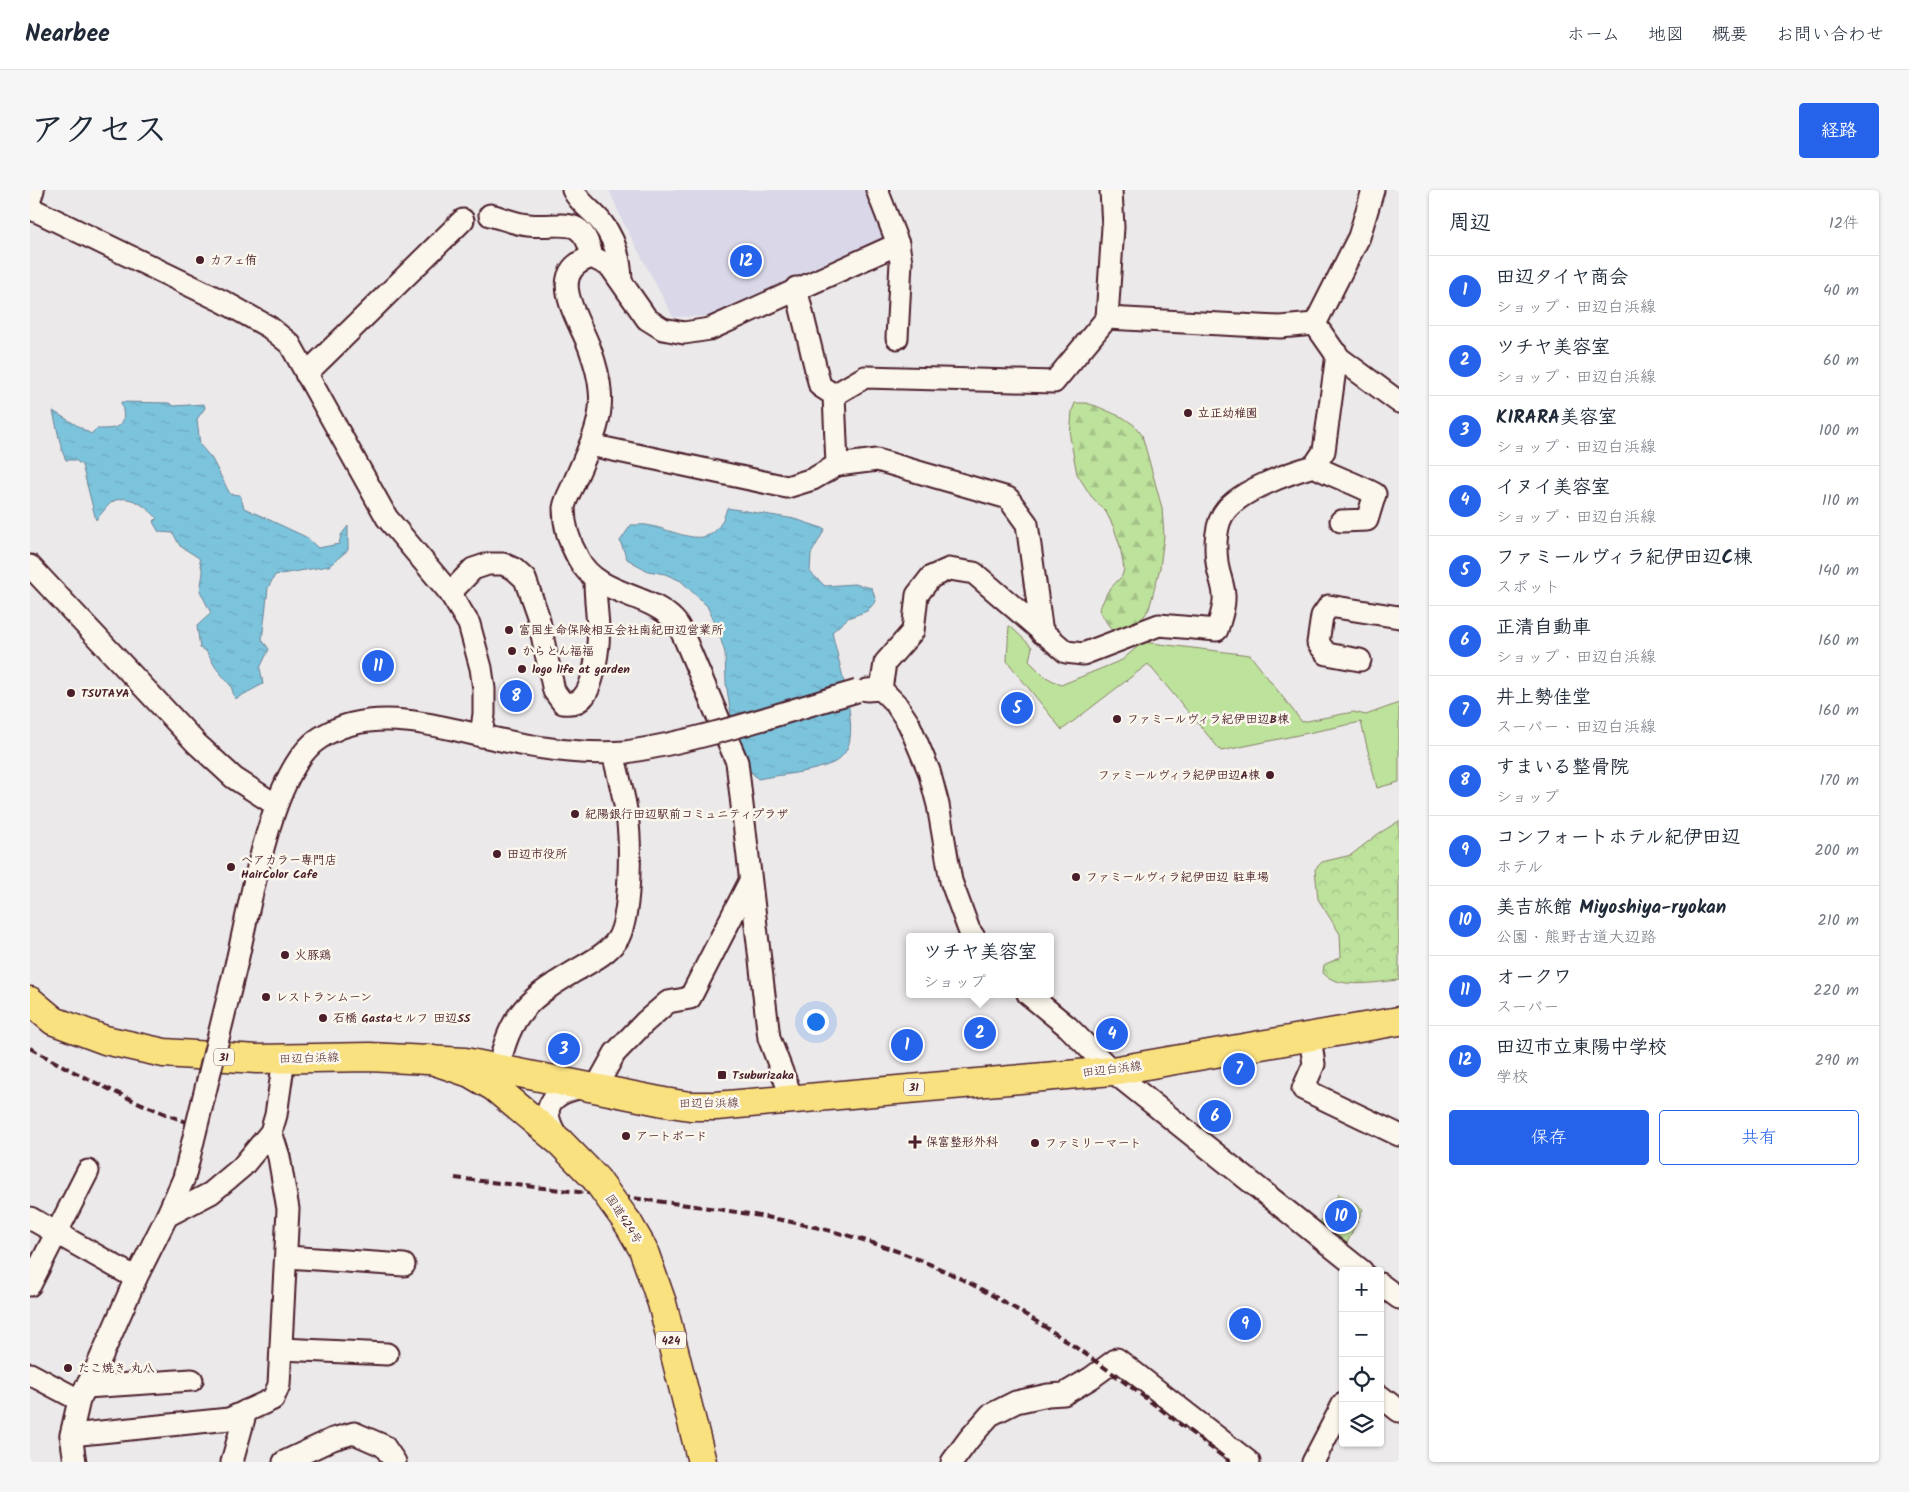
<!DOCTYPE html>
<html lang="ja">
<head>
<meta charset="utf-8">
<style>
	body { margin:0; font-family:Kalam,"Klee One",sans-serif; background:#f6f6f7; color:#1f2937 }
	.controls { position:absolute; right:15px; bottom:15px; display:grid; overflow:hidden; border-radius:5px; box-shadow:0 1px 4px #0004 }
	.controls button { width:45px; height:45px; display:grid; place-items:center; padding:0; border:0; border-bottom:1px solid #e0e1e3; background:#fff; color:#1f2937; font:25px sans-serif }
	.you { position:absolute; left:785px; top:831px; width:18px; height:18px; margin:-12px; border:4px solid #fff; border-radius:50%; background:#1a73e8; box-shadow:0 0 0 8px #1a73e833 }
	.badge { display:grid; place-items:center; width:32px; height:32px; border-radius:50%; background:#2563eb; color:#fff; font-size:16px; font-weight:700 }
	.pin { position:absolute; translate:-50% -50%; border:2px solid #fff; box-shadow:0 1px 5px #0006 }
	.popup { position:absolute; left:876px; top:743px; width:148px; height:65px; box-sizing:border-box; display:grid; place-content:center; border-radius:5px; background:#fff; filter:drop-shadow(0 1px 4px #0005); font-size:16px; white-space:nowrap; color:#747a83 }
	.popup b { font-size:19px; color:#1f2937 }
	.popup::after { content:''; position:absolute; left:50%; top:100%; margin-left:-10px; border:10px solid transparent; border-top-color:#fff }
	.list { margin:0; padding:0; list-style:none }
	h2 { display:flex; justify-content:space-between; align-items:center; height:65px; margin:0; padding:0 20px; font-size:21px }
	h2 small { font-size:16px; font-weight:400; color:#747a83 }
	.list li { display:grid; grid-template-columns:32px 1fr auto; gap:15px; align-items:center; box-sizing:border-box; height:70px; padding:0 20px; border-top:1px solid #e0e1e3 }
	.list b { display:block; font-size:19px; white-space:nowrap }
	.list p { margin:0; font-size:16px; white-space:nowrap; color:#747a83 }
	.list em { font-size:16px; font-style:normal; color:#747a83 }
	.actions { display:flex; gap:10px; padding:15px 20px }
	.actions a { flex:1; padding:11px 0; border:1px solid #2563eb; border-radius:5px; text-align:center; font-size:18px; color:#2563eb }
	.actions .main { background:#2563eb; color:#fff }
	.icon { flex:none; width:28px; height:28px; fill:none; stroke:currentColor; stroke-width:2; stroke-linecap:round; stroke-linejoin:round }
	.map { position:relative; flex:none; width:1369px; height:1272px; overflow:hidden; border-radius:5px }
	header { display:flex; align-items:center; gap:30px; box-sizing:border-box; height:70px; padding:0 25px; background:#fff; border-bottom:1px solid #e0e1e3 }
	header strong { font-size:24px }
	nav { display:flex; gap:28px; margin-inline-start:auto; font-size:18px }
	.intro { display:flex; align-items:center; justify-content:space-between; box-sizing:border-box; height:120px; padding:0 30px }
	h1 { margin:0; font-size:35px }
	.button { padding:12px 22px; border-radius:5px; background:#2563eb; color:#fff; font-size:18px; font-weight:700 }
	main { display:flex; gap:30px; padding:0 30px }
	aside { flex:1; background:#fff; border-radius:5px; box-shadow:0 1px 4px #0004 }
	.map>svg:first-child { display:block }
	.built { fill:#dad8e8 }
	.green { fill:#bde29c; stroke:#848064 }
	.forest { fill:url(#forest-firs); stroke:#848064 }
	.park { fill:url(#park-crowns); stroke:#848064 }
	.water { fill:url(#water-ripples); stroke:#688295 }
	.lines { fill:none; stroke-linecap:round; stroke-linejoin:round }
	.minor-casing { stroke:#4a1f2b; stroke-width:25 }
	.major-casing { stroke:#4a1f2b; stroke-width:31 }
	.highway-casing { stroke:#4a1f2b; stroke-width:31 }
	.minor { stroke:#fbf7ec; stroke-width:21 }
	.major { stroke:#fae180; stroke-width:28 }
	.highway { stroke:#fae180; stroke-width:28 }
	.rail { stroke:#4a1f2b; stroke-width:4; stroke-dasharray:8 4; stroke-linecap:butt }
	.minor-bridge-casing { stroke:#4a1f2b; stroke-width:25; stroke-linecap:butt }
	.highway-bridge-casing { stroke:#4a1f2b; stroke-width:31; stroke-linecap:butt }
	.minor-bridge { stroke:#fbf7ec; stroke-width:21 }
	.highway-bridge { stroke:#fae180; stroke-width:28 }
	.poi-dot { fill:#4a1f2b; stroke:#fbf7ec; stroke-width:2 }
	.labels { text-anchor:middle; stroke-width:5; stroke-linejoin:round; paint-order:stroke }
	.shield { fill:#fbf7ec; stroke:#7f6065; stroke-width:1 }
	.shield-label { font-size:11px; font-weight:bold; fill:#4a1f2b }
	.poi-label { font-size:12px; font-weight:bold; fill:#4a1f2b; stroke:#fbf7ec; text-anchor:start }
	.street-label { font-size:12px; fill:#4a1f2b; stroke:#fbf7ec }
</style>
</head>
<body>
<header>
<strong>Nearbee</strong>
<nav><a>ホーム</a><a>地図</a><a>概要</a><a>お問い合わせ</a></nav>
</header>
<div class="intro"><h1>アクセス</h1><a class="button">経路</a></div>
<main>
<div class="map">
<svg width="1369" height="1272" viewBox="0 0 1369 1272">
	<defs>
		<pattern id="forest-firs" width="22" height="20" patternUnits="userSpaceOnUse" patternTransform="scale(1.25)"><rect width="22" height="20" fill="#bde29c"/><path d="M5 1l3.5 6h-7zM16 11l3.5 6h-7z" fill="#a4c187"/></pattern>
		<pattern id="park-crowns" width="20" height="18" patternUnits="userSpaceOnUse" patternTransform="scale(1.25)"><rect width="20" height="18" fill="#bde29c"/><path d="M2 6a3 3 0 1 1 6 0M12 15a3 3 0 1 1 6 0" fill="none" stroke="#a4c187"/></pattern>
		<pattern id="water-ripples" width="26" height="14" patternUnits="userSpaceOnUse" patternTransform="scale(1.25)"><rect width="26" height="14" fill="#7cc4dc"/><path d="M2 4q2-2 4 0t4 0M15 11q2-2 4 0t4 0" fill="none" stroke="#6da8bd"/></pattern>
	</defs>
	<rect width="100%" height="100%" fill="#ece9ea"/>
	<filter id="ink" filterUnits="userSpaceOnUse"><feTurbulence type="fractalNoise" baseFrequency=".02" numOctaves="2"/><feDisplacementMap in="SourceGraphic" scale="10" xChannelSelector="R" yChannelSelector="G"/><feConvolveMatrix kernelMatrix="1 2 1 2 8 2 1 2 1" color-interpolation-filters="sRGB"/></filter>
	<g filter="url(#ink)">
		<polygon class="built" points="579,0 847,0 868,54 684,126 643,127 593,32"/>
		<g class="green">
			<polygon points="979,435 1002,457 999,471 1014,486 1031,495 1092,470 1113,452 1220,465 1272,532 1323,522 1336,525 1369,513 1369,592 1347,598 1331,532 1191,561 1118,474 1032,540 977,471"/>
			<polygon points="1309,1004 1333,1019 1317,1053 1288,1034"/>
		</g>
		<polygon class="forest" points="1045,213 1056,213 1066,216 1094,228 1104,235 1112,245 1132,318 1134,346 1130,378 1119,419 1108,435 1084,444 1069,420 1078,401 1092,386 1094,379 1090,356 1084,338 1076,322 1061,306 1047,284 1040,247 1042,221"/>
		<path class="park" d="M1369,631v159c-22,2 -60,10 -76,-7l1,-8 17,-8 -1,-23 -22,-35 -3,-30 7,-7 29,-7 27,-21z"/>
		<g class="water">
			<path d="M91,212l48,1 5,3 30,-2 1,4 -8,11 3,26 12,14 18,35 10,1 4,13 62,29 12,11 21,-4 2,-9 7,-9v24l-19,16 -54,9 -7,13 -6,52 7,9 -9,19 3,16 -28,15 -4,-13 -15,-18 -10,-17 -6,-3 -3,-22 14,-13 -11,-22 3,-18 -4,-15 -19,-12 -7,-13 -14,-1 -6,-10 4,-4c-10,-11 -29,-26 -45,-16 -5,4 -11,12 -16,18l-14,-55 -7,-5h-9l-4,-9 -9,-40 38,23 5,-5c21,0 33,0 25,-27z"/>
			<path d="M697,318l68,11 30,10 -14,25 -1,18 15,14 29,-2 18,4 4,13 -9,10 -19,7 -16,14c6,28 22,79 18,106 -1,10 -7,20 -17,25 -22,10 -51,11 -75,16l-11,-11 -14,-41 -7,-44 -1,-30 -8,-26 -10,-21 -26,-25 -16,-7 -17,-3 -21,-12 -7,-18 11,-16c7,0 14,-1 20,1 33,7 63,29 76,-18z"/>
		</g>
		<g class="lines">
			<g class="minor-casing">
				<g id="minor">
					<path d="M543,0c7,14 20,21 29,33 13,16 18,36 19,56"/>
					<polyline points="0,9 3,0"/>
					<polyline points="0,18 194,112 239,137 260,154 357,328 420,403 439,434 451,478 454,499 454,524 451,546"/>
					<path d="M460,25c12,3 26,9 38,10 33,4 55,-13 64,32"/>
					<polyline points="1077,128 1250,137 1285,134"/>
					<polyline points="1285,134 1329,47 1343,0"/>
					<polyline points="1285,134 1308,167 1369,212"/>
					<polyline points="867,148 871,72 868,54"/>
					<polyline points="276,184 433,30"/>
					<polyline points="804,205 835,187 1024,192 1077,128 1083,37 1081,0"/>
					<polyline points="560,255 757,297 783,289 807,275 804,205 790,196 766,98"/>
					<polyline points="807,275 847,270 978,308 997,334 1012,443"/>
					<path d="M1284,276c20,11 41,17 61,28l-8,26 -26,1"/>
					<polyline points="0,376 167,554 204,588 246,615"/>
					<path d="M420,403l23,-24 15,-5h15l11,5 11,10 13,37 16,75 9,12c8,1 16,0 21,-7 10,-12 16,-54 14,-69 -1,-16 -3,-31 -3,-47"/>
					<polyline points="1330,470 1297,464 1288,453 1292,426 1299,416 1369,427"/>
					<path d="M851,499l4,-26 28,-32 4,-36 14,-18 18,-8 25,4 92,79 17,2 76,-29 58,5c3,-11 8,-22 7,-34 0,-11 -6,-22 -7,-34 -2,-15 -2,-39 9,-52 16,-20 63,-37 88,-44l10,-15 13,-97"/>
					<polyline points="837,500 851,499 866,514 879,534 899,581 908,615 921,691 939,740 944,747"/>
					<path d="M207,771c13,-56 33,-179 75,-217 10,-9 27,-17 40,-20 36,-9 74,-1 109,7 55,13 108,25 165,21"/>
					<polyline points="998,804 1038,837 1082,881 1332,1081"/>
					<polyline points="1280,847 1284,874 1273,899 1369,945"/>
					<path d="M465,892c14,-64 24,-78 80,-111 15,-9 32,-17 42,-31 14,-20 14,-99 10,-124 -3,-21 -9,-42 -14,-63"/>
					<polyline points="565,899 585,863 615,832 638,812 660,808 720,691"/>
					<path d="M762,908l-23,-60 -32,-276 -53,-125c-3,-6 -5,-12 -10,-17 -27,-28 -77,-24 -96,-62 -9,-16 -14,-32 -14,-50 1,-8 7,-18 10,-25 12,-30 30,-60 26,-93 -1,-14 -5,-27 -10,-41 -10,-29 -47,-77 2,-92l18,9 37,53 16,10 21,4 26,-4 188,-85 -21,-54"/>
					<path d="M529,950c-20,-31 -12,-45 23,-53"/>
					<polyline points="137,1026 181,1003 212,977 241,942 246,925 254,869"/>
					<polyline points="0,1028 106,1088"/>
					<polyline points="257,1067 374,1075"/>
					<polyline points="1350,1094 1369,1108"/>
					<polyline points="0,1095 58,981"/>
					<polyline points="252,1159 357,1164"/>
					<polyline points="0,1184 49,1210"/>
					<polyline points="56,1197 162,1190"/>
					<polyline points="1350,1206 1369,1221"/>
					<polyline points="41,1245 199,1229 243,1209 249,1195 258,1019 249,967 241,942"/>
					<polyline points="45,1272 41,1245 49,1210 65,1181 106,1088 137,1026 154,988"/>
					<polyline points="202,1272 216,1221"/>
					<polyline points="254,1272 303,1249 324,1243 354,1256 365,1272"/>
					<polyline points="922,1272 939,1249 960,1225 986,1212 1018,1205 1034,1204 1061,1188 1087,1169 1219,1272"/>
					<polyline points="1283,1272 1313,1214"/>
				</g>
			</g>
			<g class="major-casing">
				<polyline id="major" points="0,811 24,831 75,850 134,863 227,869 340,867 435,872 634,912 660,916 686,916 1082,881 1369,831"/>
			</g>
			<g class="highway-casing">
				<g id="highway">
					<polyline points="399,869 440,883 464,897 530,952 566,989"/>
					<polyline points="598,1033 613,1059 632,1113 672,1272"/>
				</g>
			</g>
			<use href="#minor" class="minor"/>
			<use href="#major" class="major"/>
			<use href="#highway" class="highway"/>
			<g class="rail">
				<path d="M0,858c51,29 103,54 159,75"/>
				<path d="M425,988c62,7 124,14 185,21 106,13 211,27 309,74 103,49 191,121 281,189"/>
			</g>
			<g class="minor-bridge-casing">
				<g id="minor-bridge">
					<path d="M596,562c78,-12 155,-39 231,-61"/>
					<polyline points="154,988 207,771"/>
				</g>
			</g>
			<g class="highway-bridge-casing">
				<polyline id="highway-bridge" points="566,989 598,1033"/>
			</g>
			<use href="#minor-bridge" class="minor-bridge"/>
			<use href="#highway-bridge" class="highway-bridge"/>
		</g>
	</g>
	<g class="poi-dot">
		<circle cx="170" cy="70" r="5"/>
		<circle cx="1158" cy="223" r="5"/>
		<circle cx="479" cy="440" r="5"/>
		<circle cx="482" cy="461" r="5"/>
		<circle cx="492" cy="479" r="5"/>
		<circle cx="41" cy="503" r="5"/>
		<circle cx="1087" cy="529" r="5"/>
		<circle cx="1240" cy="585" r="5"/>
		<circle cx="545" cy="624" r="5"/>
		<circle cx="467" cy="664" r="5"/>
		<circle cx="201" cy="677" r="5"/>
		<circle cx="1046" cy="687" r="5"/>
		<circle cx="255" cy="765" r="5"/>
		<circle cx="236" cy="807" r="5"/>
		<circle cx="293" cy="828" r="5"/>
		<rect x="687" y="880" width="10" height="10" rx="2.5"/>
		<circle cx="596" cy="946" r="5"/>
		<path d="M882.5 944.5h5v5h5v5h-5v5h-5v-5h-5v-5h5z"/>
		<circle cx="1005" cy="953" r="5"/>
		<circle cx="38" cy="1178" r="5"/>
	</g>
	<g class="labels">
		<g class="shield">
			<rect x="184" y="858.5" width="20" height="17" rx="4"/>
			<rect x="874" y="888.5" width="20" height="17" rx="4"/>
			<rect x="626" y="1141.5" width="30" height="17" rx="4"/>
		</g>
		<g class="shield-label">
			<text x="194" y="871">31</text>
			<text x="884" y="901">31</text>
			<text x="641" y="1154">424</text>
		</g>
		<g class="poi-label">
			<text x="180" y="74">カフェ侑</text>
			<text x="1168" y="227">立正幼稚園</text>
			<text x="489" y="444">富国生命保険相互会社南紀田辺営業所</text>
			<text x="492" y="465">からとん福福</text>
			<text x="502" y="483">logo life at garden</text>
			<text x="51" y="507">TSUTAYA</text>
			<text x="1097" y="533">ファミールヴィラ紀伊田辺B棟</text>
			<text x="1230" y="589" text-anchor="end">ファミールヴィラ紀伊田辺A棟</text>
			<text x="555" y="628">紀陽銀行田辺駅前コミュニティプラザ</text>
			<text x="477" y="668">田辺市役所</text>
			<text x="211" y="674">ヘアカラー専門店<tspan x="211" dy="14">HairColor Cafe</tspan></text>
			<text x="1056" y="691">ファミールヴィラ紀伊田辺 駐車場</text>
			<text x="265" y="769">火豚鶏</text>
			<text x="246" y="811">レストランムーン</text>
			<text x="303" y="832">石橋 Gastaセルフ 田辺SS</text>
			<text x="702" y="889">Tsuburizaka</text>
			<text x="606" y="950">アートボード</text>
			<text x="896" y="956">保富整形外科</text>
			<text x="1015" y="957">ファミリーマート</text>
			<text x="48" y="1182">たこ焼き 丸八</text>
		</g>
		<g class="street-label">
			<text transform="translate(279 868) rotate(-2)" y="4">田辺白浜線</text>
			<text transform="translate(1082 879) rotate(-7)" y="4">田辺白浜線</text>
			<text transform="translate(679 913) rotate(-1)" y="4">田辺白浜線</text>
			<text transform="translate(594 1029) rotate(57)" y="4">国道424号</text>
		</g>
	</g>
</svg>
<div class="controls">
<button>+</button>
<button>−</button>
<button><svg class="icon" aria-label="locate" viewBox="0 0 24 24"><circle cx="12" cy="12" r="6"/><path d="M12 2v4M12 18v4M2 12h4M18 12h4"/></svg></button>
<button><svg class="icon" aria-label="layers" viewBox="0 0 24 24"><path d="M12 4l9 5-9 5-9-5zM3 14l9 5 9-5"/></svg></button>
</div>
<div class="you"></div>
<div class="pin badge" style="left:877px;top:855px">1</div>
<div class="pin badge" style="left:950px;top:843px">2</div>
<div class="popup"><b>ツチヤ美容室</b>ショップ</div>
<div class="pin badge" style="left:534px;top:859px">3</div>
<div class="pin badge" style="left:1082px;top:844px">4</div>
<div class="pin badge" style="left:987px;top:518px">5</div>
<div class="pin badge" style="left:1185px;top:926px">6</div>
<div class="pin badge" style="left:1209px;top:879px">7</div>
<div class="pin badge" style="left:486px;top:506px">8</div>
<div class="pin badge" style="left:1215px;top:1134px">9</div>
<div class="pin badge" style="left:1311px;top:1026px">10</div>
<div class="pin badge" style="left:348px;top:476px">11</div>
<div class="pin badge" style="left:716px;top:71px">12</div>
</div>
<aside>
<h2>周辺<small>12件</small></h2>
<ul class="list">
<li><span class="badge">1</span><div><b>田辺タイヤ商会</b><p>ショップ · 田辺白浜線</p></div><em>40 m</em></li>
<li><span class="badge">2</span><div><b>ツチヤ美容室</b><p>ショップ · 田辺白浜線</p></div><em>60 m</em></li>
<li><span class="badge">3</span><div><b>KIRARA美容室</b><p>ショップ · 田辺白浜線</p></div><em>100 m</em></li>
<li><span class="badge">4</span><div><b>イヌイ美容室</b><p>ショップ · 田辺白浜線</p></div><em>110 m</em></li>
<li><span class="badge">5</span><div><b>ファミールヴィラ紀伊田辺C棟</b><p>スポット</p></div><em>140 m</em></li>
<li><span class="badge">6</span><div><b>正清自動車</b><p>ショップ · 田辺白浜線</p></div><em>160 m</em></li>
<li><span class="badge">7</span><div><b>井上勢佳堂</b><p>スーパー · 田辺白浜線</p></div><em>160 m</em></li>
<li><span class="badge">8</span><div><b>すまいる整骨院</b><p>ショップ</p></div><em>170 m</em></li>
<li><span class="badge">9</span><div><b>コンフォートホテル紀伊田辺</b><p>ホテル</p></div><em>200 m</em></li>
<li><span class="badge">10</span><div><b>美吉旅館 Miyoshiya-ryokan</b><p>公園 · 熊野古道大辺路</p></div><em>210 m</em></li>
<li><span class="badge">11</span><div><b>オークワ</b><p>スーパー</p></div><em>220 m</em></li>
<li><span class="badge">12</span><div><b>田辺市立東陽中学校</b><p>学校</p></div><em>290 m</em></li>
</ul>
<div class="actions"><a class="main">保存</a><a>共有</a></div>
</aside>
</main>
</body>
</html>
